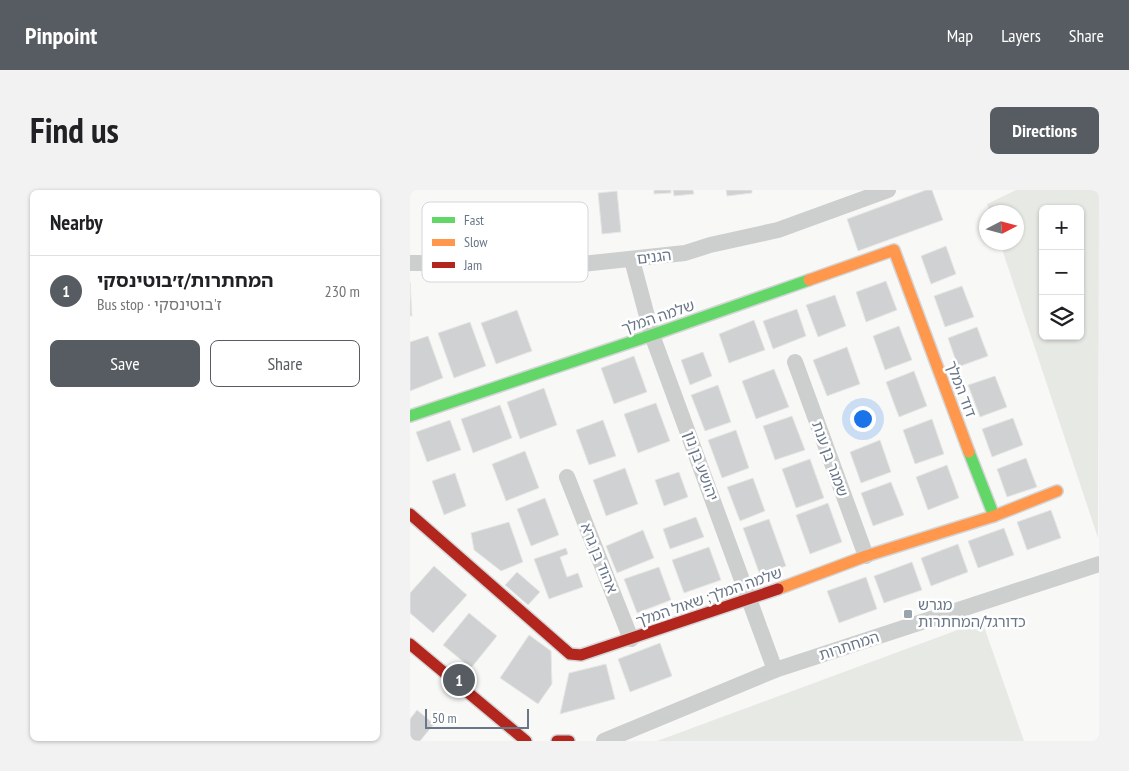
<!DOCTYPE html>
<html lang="en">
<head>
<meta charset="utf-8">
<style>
	body { margin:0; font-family:"PT Sans Narrow","Noto Sans Hebrew",sans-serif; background:#f2f2f2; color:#202124 }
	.controls { position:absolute; right:15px; top:15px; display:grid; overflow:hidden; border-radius:8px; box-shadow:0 1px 4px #0004 }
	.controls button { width:45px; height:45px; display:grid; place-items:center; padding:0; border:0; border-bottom:1px solid #e0e0e0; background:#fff; color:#202124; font:25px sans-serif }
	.compass { position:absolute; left:569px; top:15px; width:45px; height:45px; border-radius:50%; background:#fff; box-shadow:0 1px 4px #0004; rotate:84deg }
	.scale { position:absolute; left:15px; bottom:12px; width:104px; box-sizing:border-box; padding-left:5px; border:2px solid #687687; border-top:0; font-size:14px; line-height:18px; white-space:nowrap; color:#687687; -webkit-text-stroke:4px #fff; paint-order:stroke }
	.you { position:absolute; left:452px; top:228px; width:18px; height:18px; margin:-12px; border:4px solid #fff; border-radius:50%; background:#1a73e8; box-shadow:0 0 0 8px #1a73e833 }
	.badge { display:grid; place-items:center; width:32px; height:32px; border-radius:50%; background:#575c62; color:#fff; font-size:16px; font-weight:700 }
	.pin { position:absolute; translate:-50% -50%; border:2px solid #fff; box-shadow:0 1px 5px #0006 }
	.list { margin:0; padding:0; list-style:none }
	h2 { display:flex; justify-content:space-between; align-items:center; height:65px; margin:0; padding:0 20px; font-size:21px }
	h2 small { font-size:16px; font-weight:400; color:#757577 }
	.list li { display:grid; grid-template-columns:32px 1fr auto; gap:15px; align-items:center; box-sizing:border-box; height:70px; padding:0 20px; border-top:1px solid #e0e0e0 }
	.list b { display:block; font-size:19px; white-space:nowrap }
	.list p { margin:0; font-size:16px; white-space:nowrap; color:#757577 }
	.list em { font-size:16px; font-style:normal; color:#757577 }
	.actions { display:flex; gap:10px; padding:15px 20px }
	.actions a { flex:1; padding:11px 0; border:1px solid #575c62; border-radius:8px; text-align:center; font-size:18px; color:#575c62 }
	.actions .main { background:#575c62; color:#fff }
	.icon { flex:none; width:28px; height:28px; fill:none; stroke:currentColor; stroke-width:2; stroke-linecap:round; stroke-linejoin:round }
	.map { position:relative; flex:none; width:689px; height:551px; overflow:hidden; border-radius:8px }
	header { display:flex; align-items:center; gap:30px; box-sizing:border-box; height:70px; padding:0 25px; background:#575c62; color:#fff }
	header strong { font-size:24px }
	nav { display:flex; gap:28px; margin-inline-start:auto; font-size:18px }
	.intro { display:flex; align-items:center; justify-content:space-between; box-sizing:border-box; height:120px; padding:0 30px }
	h1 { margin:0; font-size:35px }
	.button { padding:12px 22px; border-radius:8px; background:#575c62; color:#fff; font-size:18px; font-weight:700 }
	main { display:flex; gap:30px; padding:0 30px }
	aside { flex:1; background:#fff; border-radius:8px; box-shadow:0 1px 4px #0004 }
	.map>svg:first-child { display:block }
	.green { fill:#e6e9e4; fill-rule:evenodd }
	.building { fill:#d0d1d2; stroke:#e7e7e6 }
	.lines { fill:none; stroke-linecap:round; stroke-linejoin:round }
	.fast-casing { stroke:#d4d5d6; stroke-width:14 }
	.slow-casing { stroke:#d4d5d6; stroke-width:14 }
	.jam-casing { stroke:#d4d5d6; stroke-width:14 }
	.street { stroke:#cdcece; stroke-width:16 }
	.fast { stroke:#63d668; stroke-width:11 }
	.slow { stroke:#ff974d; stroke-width:11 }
	.jam { stroke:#b3261e; stroke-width:11 }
	.poi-dot { fill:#9aa4ae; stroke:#fff; stroke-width:2 }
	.labels { text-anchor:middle; stroke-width:5; stroke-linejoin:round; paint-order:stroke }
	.street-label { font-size:15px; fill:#687687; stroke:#fff }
	.poi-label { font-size:15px; fill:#687687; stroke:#fff; text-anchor:start }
	.key { fill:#fff; stroke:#d2d6db; stroke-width:1 }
	.key-label { font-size:14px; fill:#687687 }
</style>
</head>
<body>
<header>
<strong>Pinpoint</strong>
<nav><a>Map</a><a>Layers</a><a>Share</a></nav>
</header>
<div class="intro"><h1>Find us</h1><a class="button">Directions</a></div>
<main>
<aside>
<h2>Nearby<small></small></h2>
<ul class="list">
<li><span class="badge">1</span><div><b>המחתרות/ז׳בוטינסקי</b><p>Bus stop · ז'בוטינסקי</p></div><em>230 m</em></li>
</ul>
<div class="actions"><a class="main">Save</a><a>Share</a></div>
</aside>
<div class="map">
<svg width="689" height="551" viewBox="0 0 689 551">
	<rect width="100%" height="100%" fill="#f8f8f7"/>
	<g class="green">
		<path d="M606,0h83l-1,348 -98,-295 16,-1v-30h-26l-3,-8zM633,19h37v127h-37z"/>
		<polygon points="572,431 614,551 247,551"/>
	</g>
	<g class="building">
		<polygon points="244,0 261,0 261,3 244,4"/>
		<polygon points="263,0 283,0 284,4 264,6"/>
		<polygon points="316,0 342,0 342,3 317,6"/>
		<polygon points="516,0 522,0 533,30 448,61 437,29"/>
		<polygon points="207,1 211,42 192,44 188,3"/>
		<polygon points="536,56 546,84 521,94 511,66"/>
		<polygon points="476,91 487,120 456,132 446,102"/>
		<polygon points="0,92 2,126 0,126"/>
		<polygon points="552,96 564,127 535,137 524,106"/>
		<polygon points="425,105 436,136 408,147 396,115"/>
		<polygon points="387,119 396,146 363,159 353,131"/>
		<polygon points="107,120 122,161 86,174 71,133"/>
		<polygon points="344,130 355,160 319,173 309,144"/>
		<polygon points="60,132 76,176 44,188 28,143"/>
		<polygon points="489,136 502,170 475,180 463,146"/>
		<polygon points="567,137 578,166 548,177 538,148"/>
		<polygon points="18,146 33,188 0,201 0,152"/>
		<polygon points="437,157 450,194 417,206 403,170"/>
		<polygon points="293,162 302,186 280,195 271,170"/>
		<polygon points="224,166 237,202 204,214 191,178"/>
		<polygon points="364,179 379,217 346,229 332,191"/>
		<polygon points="504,181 517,216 489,227 476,192"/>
		<polygon points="585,186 597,217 570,227 558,195"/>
		<polygon points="308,195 321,232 295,241 281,205"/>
		<polygon points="134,198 147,235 110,249 97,212"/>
		<polygon points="246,213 260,251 228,263 214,224"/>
		<polygon points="90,215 102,248 63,263 51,229"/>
		<polygon points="382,226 395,260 365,270 353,236"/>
		<polygon points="603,228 613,255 582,267 572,239"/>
		<polygon points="522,229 534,264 505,274 493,240"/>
		<polygon points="40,230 51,260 17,272 6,242"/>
		<polygon points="193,230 206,266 179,275 166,240"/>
		<polygon points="326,240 339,278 312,288 298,250"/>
		<polygon points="470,250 481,282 451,293 440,262"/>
		<polygon points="115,261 129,298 96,311 82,274"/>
		<polygon points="616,268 627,297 597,307 587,279"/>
		<polygon points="400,269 414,308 386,318 372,279"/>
		<polygon points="537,275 549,308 518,320 506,287"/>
		<polygon points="215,278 228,314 196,326 183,290"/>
		<polygon points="269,282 278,307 254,316 245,290"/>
		<polygon points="45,283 56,316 34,325 22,291"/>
		<polygon points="343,288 355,321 330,331 317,297"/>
		<polygon points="481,292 494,325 463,336 451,303"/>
		<polygon points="135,308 149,345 121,356 107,319"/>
		<polygon points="418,313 432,352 400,364 386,325"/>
		<polygon points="641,320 651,348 617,360 607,332"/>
		<polygon points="286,327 294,347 260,359 253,339"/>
		<polygon points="359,329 376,376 350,385 333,338"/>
		<polygon points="99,332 113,372 91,381 64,360 61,343"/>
		<polygon points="594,338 604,365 568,378 558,351"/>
		<polygon points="233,340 244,368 207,383 196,356"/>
		<polygon points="548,354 558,382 521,396 511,368"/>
		<polygon points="299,357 311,390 274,403 262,370"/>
		<polygon points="156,358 158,364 150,367 157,387 168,383 173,397 139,409 124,369"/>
		<polygon points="502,372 512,400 474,413 464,386"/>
		<polygon points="24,376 57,405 23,443 0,423 0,403"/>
		<polygon points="249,377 261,410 227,423 214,389"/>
		<polygon points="107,382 130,402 118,415 95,395"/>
		<polygon points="456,387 467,419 429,433 417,401"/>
		<polygon points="59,423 87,446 61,478 33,455"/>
		<polygon points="119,445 141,461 142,494 128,514 90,488"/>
		<polygon points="250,453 262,486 220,502 208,469"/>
		<polygon points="196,474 205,509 150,524 159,483"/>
		<polygon points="7,520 24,534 10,551 0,551 0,529"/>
	</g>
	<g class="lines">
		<g class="fast-casing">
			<g id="fast">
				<polyline points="0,226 242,145 399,90"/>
				<polyline points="559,262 584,326"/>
			</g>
		</g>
		<g class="slow-casing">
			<g id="slow">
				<polyline points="399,90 484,60 559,262"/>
				<polyline points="368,399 456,366 584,326 647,301"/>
			</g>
		</g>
		<g class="jam-casing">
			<g id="jam">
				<polyline points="0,324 160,464 171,465 368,399"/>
				<polyline points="0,454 116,551"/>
				<polyline points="147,551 159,551"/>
			</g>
		</g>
		<g class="street">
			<polyline points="222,70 242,145 365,480"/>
			<polyline points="0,73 172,74 275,63 300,55 368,40 478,0"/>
			<polyline points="385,172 456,366"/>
			<polyline points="157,287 221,449"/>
			<polyline points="194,551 365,480 689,374"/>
		</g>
		<use href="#fast" class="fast"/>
		<use href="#slow" class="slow"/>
		<use href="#jam" class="jam"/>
	</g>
	<rect class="poi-dot" x="493" y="419" width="10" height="10" rx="2.5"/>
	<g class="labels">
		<g class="street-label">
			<text transform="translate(244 67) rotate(-7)" y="5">הגנים</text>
			<text transform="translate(248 127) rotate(-19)" y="5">שלמה המלך</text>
			<text transform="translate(551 199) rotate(69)" y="5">דוד המלך</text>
			<text transform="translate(420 269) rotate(70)" y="5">שמגר בן ענת</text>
			<text transform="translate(291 276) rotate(70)" y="5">יהושע בן נון</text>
			<text transform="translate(189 368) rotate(68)" y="5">אהוד בן גרא</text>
			<text transform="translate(299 407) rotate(-19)" y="5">שלמה המלך; שאול המלך</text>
			<text transform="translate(439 456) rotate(-18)" y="5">המחתרות</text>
		</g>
		<g class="poi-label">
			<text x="508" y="420">מגרש<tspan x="508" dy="17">כדורגל/המחתרות</tspan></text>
		</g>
	</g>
	<rect x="12" y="12" width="166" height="80" rx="8" class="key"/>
	<rect x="22" y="27" width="23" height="6" fill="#63d668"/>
	<rect x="22" y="49" width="23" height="7" fill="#ff974d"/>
	<rect x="22" y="72" width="23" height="6" fill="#b3261e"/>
	<g class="key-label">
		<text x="54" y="35">Fast</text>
		<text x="54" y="57">Slow</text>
		<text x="54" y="80">Jam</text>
	</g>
</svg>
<div class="controls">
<button>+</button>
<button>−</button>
<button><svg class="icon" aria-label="layers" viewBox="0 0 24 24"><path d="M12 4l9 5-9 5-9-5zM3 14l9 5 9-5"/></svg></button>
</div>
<svg class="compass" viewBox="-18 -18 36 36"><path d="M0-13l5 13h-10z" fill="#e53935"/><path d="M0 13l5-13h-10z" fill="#757577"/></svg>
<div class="scale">50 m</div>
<div class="you"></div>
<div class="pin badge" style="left:49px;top:490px">1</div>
</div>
</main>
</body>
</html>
